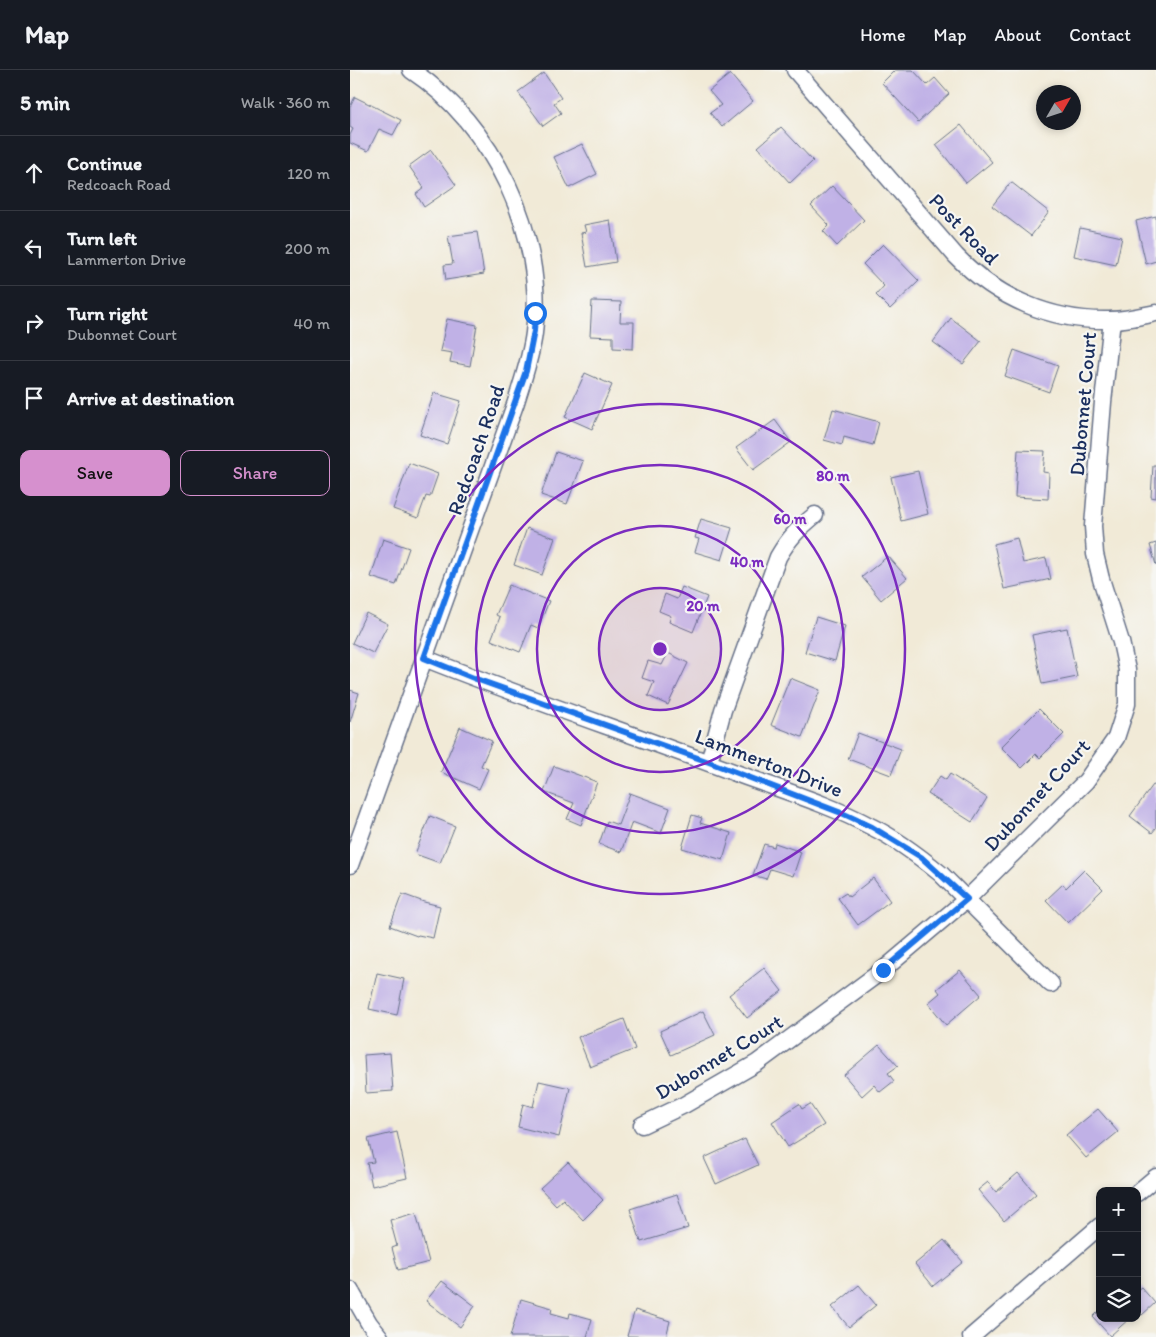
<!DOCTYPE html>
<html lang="en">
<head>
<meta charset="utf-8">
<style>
	body { margin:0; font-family:Itim,sans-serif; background:#242831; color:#f1f3f6 }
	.controls { position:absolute; right:15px; bottom:15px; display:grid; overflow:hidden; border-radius:10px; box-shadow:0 2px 8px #0003 }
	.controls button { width:45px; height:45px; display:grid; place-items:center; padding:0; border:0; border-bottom:1px solid #363941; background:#171b24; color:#f1f3f6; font:25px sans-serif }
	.compass { position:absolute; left:686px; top:15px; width:45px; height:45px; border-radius:50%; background:#171b24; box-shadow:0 2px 8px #0003; rotate:51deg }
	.stop { position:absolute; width:15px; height:15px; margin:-11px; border:4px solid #1a73e8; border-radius:50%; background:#fff }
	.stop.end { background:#1a73e8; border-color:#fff; box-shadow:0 1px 5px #0008 }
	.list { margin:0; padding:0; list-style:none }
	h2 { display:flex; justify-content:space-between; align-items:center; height:65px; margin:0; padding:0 20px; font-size:21px }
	h2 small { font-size:16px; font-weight:400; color:#9ea1a6 }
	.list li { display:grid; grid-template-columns:32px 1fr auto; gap:15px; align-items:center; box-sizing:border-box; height:75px; padding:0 20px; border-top:1px solid #363941 }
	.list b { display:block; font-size:19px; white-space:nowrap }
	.list p { margin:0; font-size:16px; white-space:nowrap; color:#9ea1a6 }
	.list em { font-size:16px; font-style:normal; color:#9ea1a6 }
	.actions { display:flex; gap:10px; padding:15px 20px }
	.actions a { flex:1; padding:11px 0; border:1px solid #d690ce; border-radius:10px; text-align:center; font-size:18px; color:#d690ce }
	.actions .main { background:#d690ce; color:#111 }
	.icon { flex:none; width:28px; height:28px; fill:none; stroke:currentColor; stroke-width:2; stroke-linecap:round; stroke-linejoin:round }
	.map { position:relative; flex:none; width:806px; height:1267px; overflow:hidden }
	header { display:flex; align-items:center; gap:30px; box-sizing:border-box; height:70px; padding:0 25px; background:#171b24; border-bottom:1px solid #363941 }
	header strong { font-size:24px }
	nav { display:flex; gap:28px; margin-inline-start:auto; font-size:18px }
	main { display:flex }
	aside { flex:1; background:#171b24 }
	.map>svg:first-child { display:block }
	.building { fill:#c0b1e6 }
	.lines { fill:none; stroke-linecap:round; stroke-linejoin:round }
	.street-casing { stroke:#667088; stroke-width:19 }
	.street { stroke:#fff; stroke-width:16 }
	.route { stroke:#1a73e8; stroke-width:6 }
	.ring { fill:none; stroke:#7b2cbf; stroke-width:2.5 }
	.labels { text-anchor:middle; stroke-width:4.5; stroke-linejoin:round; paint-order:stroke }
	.street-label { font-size:21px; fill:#1b2f5e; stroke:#f6f6f2 }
	.centre { fill:#7b2cbf; stroke:#f6f6f2; stroke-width:2.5 }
	.ring-label { font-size:15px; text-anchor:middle; font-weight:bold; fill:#7b2cbf; stroke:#f6f6f2; stroke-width:4.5; stroke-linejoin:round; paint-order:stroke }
</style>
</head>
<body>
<header>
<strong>Map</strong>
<nav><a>Home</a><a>Map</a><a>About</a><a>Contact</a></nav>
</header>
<main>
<aside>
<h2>5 min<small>Walk · 360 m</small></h2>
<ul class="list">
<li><svg class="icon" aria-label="ahead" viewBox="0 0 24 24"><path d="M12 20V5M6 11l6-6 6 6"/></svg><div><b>Continue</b><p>Redcoach Road</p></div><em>120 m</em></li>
<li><svg class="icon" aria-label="left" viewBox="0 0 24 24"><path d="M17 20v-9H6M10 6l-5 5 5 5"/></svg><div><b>Turn left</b><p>Lammerton Drive</p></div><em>200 m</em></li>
<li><svg class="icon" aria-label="right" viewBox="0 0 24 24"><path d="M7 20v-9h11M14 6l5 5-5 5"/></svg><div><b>Turn right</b><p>Dubonnet Court</p></div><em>40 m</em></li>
<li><svg class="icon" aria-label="arrive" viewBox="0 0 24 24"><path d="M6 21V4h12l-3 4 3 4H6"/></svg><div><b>Arrive at destination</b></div></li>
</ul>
<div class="actions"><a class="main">Save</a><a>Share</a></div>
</aside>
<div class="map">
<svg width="806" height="1267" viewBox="0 0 806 1267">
	<rect width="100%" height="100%" fill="#f6f6f2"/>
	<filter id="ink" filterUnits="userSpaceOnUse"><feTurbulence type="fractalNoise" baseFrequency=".02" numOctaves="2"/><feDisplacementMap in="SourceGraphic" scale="10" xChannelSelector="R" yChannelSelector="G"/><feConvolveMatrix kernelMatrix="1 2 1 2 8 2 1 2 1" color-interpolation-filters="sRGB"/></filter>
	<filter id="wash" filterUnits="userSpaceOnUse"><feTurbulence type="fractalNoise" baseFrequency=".0096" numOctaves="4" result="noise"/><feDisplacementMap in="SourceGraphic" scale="20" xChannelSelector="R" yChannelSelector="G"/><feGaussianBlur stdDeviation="1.12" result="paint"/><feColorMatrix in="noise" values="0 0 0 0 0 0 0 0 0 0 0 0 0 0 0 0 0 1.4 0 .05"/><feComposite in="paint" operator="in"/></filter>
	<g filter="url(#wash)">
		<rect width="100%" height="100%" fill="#f1ead7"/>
		<g id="blocks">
			<g class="building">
				<polygon points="545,0 563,0 577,15 585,8 599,24 568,52 532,13"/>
				<polygon points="194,3 211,28 204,33 211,43 193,56 168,22"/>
				<polygon points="380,4 403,31 372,57 360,43 371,35 359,21"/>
				<polygon points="5,27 51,50 43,65 29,59 18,81 0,73 0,65 3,59 0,57 0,37"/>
				<polygon points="611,55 642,92 616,113 586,75"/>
				<polygon points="431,57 463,91 440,113 408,77"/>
				<polygon points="232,74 247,104 219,118 204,87"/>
				<polygon points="81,80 106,115 74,137 66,124 74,118 59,96"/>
				<polygon points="661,112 699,142 681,166 642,136"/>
				<polygon points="482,116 514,150 487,176 473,161 479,155 461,136"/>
				<polygon points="806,146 806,191 796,194 786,151"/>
				<polygon points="260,150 266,192 237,197 231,163 236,162 234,155"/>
				<polygon points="730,158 772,167 766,195 724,186"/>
				<polygon points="127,162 134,204 96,210 94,195 103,194 98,166"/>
				<polygon points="533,174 569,211 540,239 526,225 534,216 513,194"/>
				<polygon points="242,231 271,232 270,252 284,252 283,279 263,278 263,267 240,266"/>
				<polygon points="601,248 631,271 613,294 583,272"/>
				<polygon points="97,249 127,255 120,296 100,292 102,283 90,281"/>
				<polygon points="664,280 708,296 699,322 655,306"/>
				<polygon points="235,303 262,315 242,359 215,347"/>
				<polygon points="84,323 111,331 97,374 70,365"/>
				<polygon points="483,339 529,352 523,375 494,367 492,375 474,370"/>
				<polygon points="425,350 441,372 403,400 386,378"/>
				<polygon points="668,380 695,381 693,402 699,403 698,429 665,427"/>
				<polygon points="206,382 233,391 217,434 191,425"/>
				<polygon points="59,393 88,404 80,427 76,426 68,448 43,439"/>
				<polygon points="803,395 806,395 806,428 801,427"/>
				<polygon points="568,401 578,444 551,451 541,407"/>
				<polygon points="351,449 382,458 372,490 345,482 349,469 345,468"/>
				<polygon points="177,458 205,468 192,505 164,495"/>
				<polygon points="667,468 673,493 696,488 701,509 654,519 644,474"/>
				<polygon points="33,469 59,478 46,515 21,507"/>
				<polygon points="806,473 806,495 800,475"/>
				<polygon points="538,486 557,508 531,530 512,507"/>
				<polygon points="159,515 199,531 188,558 181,555 170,582 141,570 150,547 146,545"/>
				<polygon points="332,517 357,527 343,562 319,552 321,546 309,541 315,524 327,529"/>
				<polygon points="16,543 38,554 23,583 2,573"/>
				<polygon points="466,547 495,556 485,591 455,582"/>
				<polygon points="717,558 727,607 692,614 682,565"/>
				<polygon points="318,583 338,593 318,635 298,626 304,612 292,608 298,591 312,595"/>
				<polygon points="440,608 470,620 452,667 421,655"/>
				<polygon points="0,620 9,623 0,652"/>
				<polygon points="689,639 714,664 690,688 686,684 672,698 651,677"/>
				<polygon points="110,657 142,671 131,696 138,699 129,719 91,702"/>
				<polygon points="508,663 551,679 541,705 498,689"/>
				<polygon points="204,696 247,712 231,755 217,749 224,733 194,722"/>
				<polygon points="600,704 637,728 622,752 578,724 590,706 596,710"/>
				<polygon points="803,715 806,716 806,758 802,763 780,746"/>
				<polygon points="280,723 320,738 311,763 282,752 271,782 249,774 257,751 268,755"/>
				<polygon points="342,745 352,748 350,753 381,763 373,790 332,778"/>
				<polygon points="80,746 105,756 90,793 65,784"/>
				<polygon points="425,773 451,782 443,806 420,799 416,809 403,805 414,774 424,777"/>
				<polygon points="734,800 753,819 718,853 696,830 713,814 716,818"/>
				<polygon points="523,808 540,831 508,855 488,828 496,823 499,827"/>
				<polygon points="52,824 74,832 90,836 83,868 68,865 67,866 40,856"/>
				<polygon points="414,898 432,921 397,948 379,925"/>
				<polygon points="610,900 631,925 596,955 578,933 590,923 587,919"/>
				<polygon points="27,903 54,909 47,945 19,939"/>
				<polygon points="353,941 365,965 321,985 310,961"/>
				<polygon points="274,949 285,979 240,997 228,967"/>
				<polygon points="529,975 548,996 538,1003 544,1011 530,1022 524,1015 512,1026 494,1005"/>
				<polygon points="40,983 43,1021 16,1023 14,985"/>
				<polygon points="189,1011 220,1018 209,1067 168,1057 173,1034 183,1037"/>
				<polygon points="449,1034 452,1039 460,1034 474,1055 438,1077 422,1052"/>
				<polygon points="748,1039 768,1062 736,1088 716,1065"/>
				<polygon points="47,1062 57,1108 22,1116 17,1093 24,1092 18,1069"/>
				<polygon points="395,1069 408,1095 366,1114 354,1088"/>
				<polygon points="218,1092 253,1130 233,1150 213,1129 206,1135 190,1118"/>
				<polygon points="668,1103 686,1124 654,1151 628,1120 638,1112 646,1122"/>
				<polygon points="327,1124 338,1158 291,1172 280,1139"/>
				<polygon points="66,1143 79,1192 48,1200 42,1178 47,1176 40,1150"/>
				<polygon points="594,1170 613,1192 583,1216 565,1194"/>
				<polygon points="92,1211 125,1236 110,1257 76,1231"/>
				<polygon points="509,1215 526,1235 499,1257 482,1237"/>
				<polygon points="791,1217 805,1233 792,1245 787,1240 787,1220"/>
				<polygon points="171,1229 202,1238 201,1243 219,1248 220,1243 242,1249 237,1267 160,1267"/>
				<polygon points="285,1240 320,1251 316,1267 277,1266"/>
				<polygon points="750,1240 750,1248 780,1248 760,1266 743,1247"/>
			</g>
		</g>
	</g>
	<g filter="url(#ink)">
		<use href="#blocks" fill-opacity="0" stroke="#667088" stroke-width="1"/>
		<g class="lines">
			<g class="street-casing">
				<g id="street">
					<path d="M445,0l161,186c41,42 96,66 155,64 15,0 30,-4 45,-7"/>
					<path d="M74,588c105,42 212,77 317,117 44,16 90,30 131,52 25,12 47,29 69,47l110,110"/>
					<path d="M359,692l14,-52 55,-153c11,-19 20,-28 37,-42"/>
					<path d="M0,795l166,-463c7,-23 15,-45 18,-69 12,-98 -41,-209 -123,-263"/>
					<polyline points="292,1055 334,1035 407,993 533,900 617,829 736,711 766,668 777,634 777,600 771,572 751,509 745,484 743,456 753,332 762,250"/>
					<polyline points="787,1123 806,1107"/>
					<polyline points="0,1220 19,1253 30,1267"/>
					<polyline points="621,1267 750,1156"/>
				</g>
			</g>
			<use href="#street" class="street"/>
		</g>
	</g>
	<g class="lines" filter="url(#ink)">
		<polyline class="route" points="185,243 184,261 176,301 74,588 126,609 359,692 494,744 522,757 571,787 617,829 533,900"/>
	</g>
	<circle cx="310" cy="579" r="61" fill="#7b2cbf" fill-opacity=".12"/>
	<g class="ring">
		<circle cx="310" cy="579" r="61"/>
		<circle cx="310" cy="579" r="123"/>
		<circle cx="310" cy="579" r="184"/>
		<circle cx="310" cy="579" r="245"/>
	</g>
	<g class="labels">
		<g class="street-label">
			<text transform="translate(614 159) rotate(46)" y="7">Post Road</text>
			<text transform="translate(733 334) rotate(-85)" y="7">Dubonnet Court</text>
			<text transform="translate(126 380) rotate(-71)" y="7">Redcoach Road</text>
			<text transform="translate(419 693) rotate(21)" y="7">Lammerton Drive</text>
			<text transform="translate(687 725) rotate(-47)" y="7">Dubonnet Court</text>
			<text transform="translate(369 987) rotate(-31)" y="7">Dubonnet Court</text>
		</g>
	</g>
	<circle cx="310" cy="579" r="8" class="centre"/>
	<g class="ring-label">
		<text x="483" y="411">80 m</text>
		<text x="440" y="454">60 m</text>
		<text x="397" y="497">40 m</text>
		<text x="353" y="541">20 m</text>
	</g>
</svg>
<div class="controls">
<button>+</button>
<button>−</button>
<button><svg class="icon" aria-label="layers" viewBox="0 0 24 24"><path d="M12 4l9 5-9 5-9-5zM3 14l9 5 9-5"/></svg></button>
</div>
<svg class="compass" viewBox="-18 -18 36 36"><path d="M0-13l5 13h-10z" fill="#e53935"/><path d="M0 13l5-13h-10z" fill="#9ea1a6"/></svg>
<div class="stop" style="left:185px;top:243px"></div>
<div class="stop end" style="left:533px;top:900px"></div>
</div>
</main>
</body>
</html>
